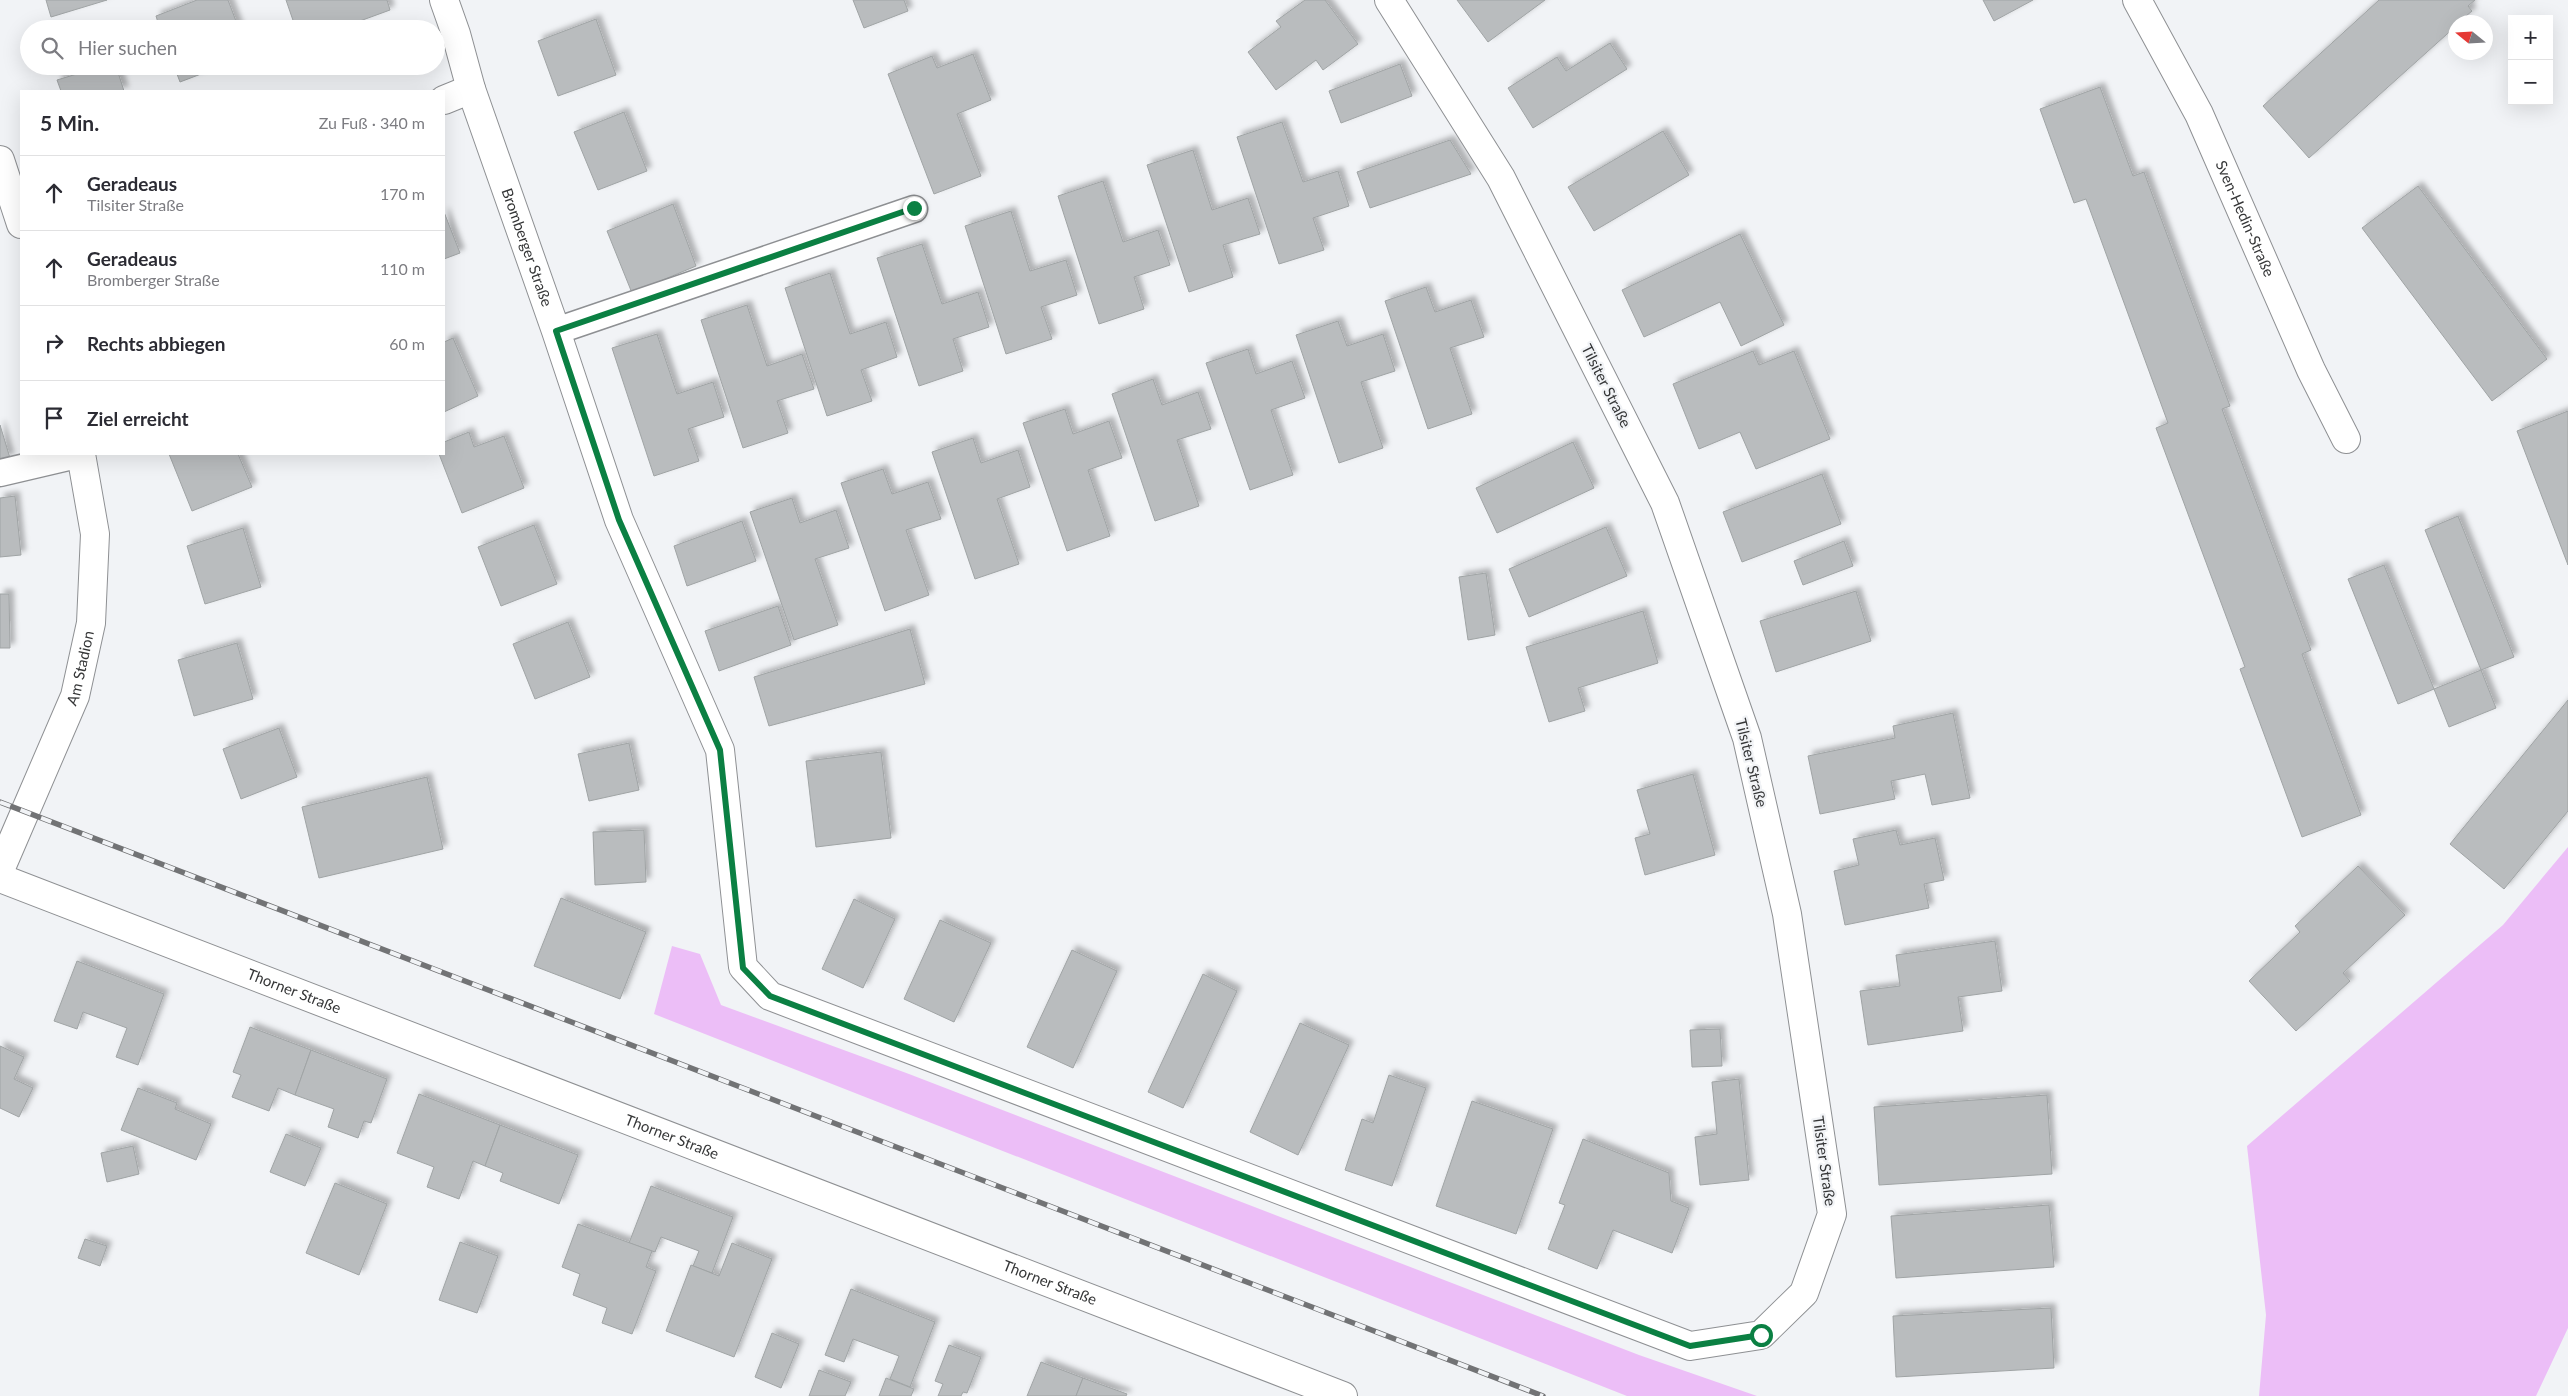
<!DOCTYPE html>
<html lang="de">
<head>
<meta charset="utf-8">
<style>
	body { margin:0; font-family:Lato,sans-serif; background:#f2f2f3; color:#2b2b33 }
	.controls { position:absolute; right:15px; top:15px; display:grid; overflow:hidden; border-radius:0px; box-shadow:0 5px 20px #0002 }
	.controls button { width:45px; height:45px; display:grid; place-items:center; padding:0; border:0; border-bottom:1px solid #e1e1e2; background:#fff; color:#2b2b33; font:25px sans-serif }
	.compass { position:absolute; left:2448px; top:15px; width:45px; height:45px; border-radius:50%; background:#fff; box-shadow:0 5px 20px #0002; rotate:288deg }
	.stop { position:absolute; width:15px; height:15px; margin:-11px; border:4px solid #0b8043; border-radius:50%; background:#fff }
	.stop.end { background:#0b8043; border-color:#fff; box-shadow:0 1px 5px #0008 }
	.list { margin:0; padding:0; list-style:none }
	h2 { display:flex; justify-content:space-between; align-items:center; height:65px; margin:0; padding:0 20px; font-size:21px }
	h2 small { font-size:16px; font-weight:400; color:#7c7c81 }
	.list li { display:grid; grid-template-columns:32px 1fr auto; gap:15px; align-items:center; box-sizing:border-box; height:75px; padding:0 20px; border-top:1px solid #e1e1e2 }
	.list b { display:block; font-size:19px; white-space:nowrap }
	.list p { margin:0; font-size:16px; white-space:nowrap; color:#7c7c81 }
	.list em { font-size:16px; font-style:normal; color:#7c7c81 }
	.icon { flex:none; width:28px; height:28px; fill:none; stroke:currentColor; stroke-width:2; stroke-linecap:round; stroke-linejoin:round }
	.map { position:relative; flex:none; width:2568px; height:1396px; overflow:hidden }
	.search { position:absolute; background:#fff; box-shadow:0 5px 20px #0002; left:20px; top:20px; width:425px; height:55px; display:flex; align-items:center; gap:12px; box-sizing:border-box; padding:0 18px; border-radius:28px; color:#7c7c81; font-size:19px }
	.panel { position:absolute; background:#fff; box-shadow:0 5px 20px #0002; left:20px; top:90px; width:425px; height:365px; border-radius:0px }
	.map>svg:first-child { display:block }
	.green { fill:#ecbef7 }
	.building { fill:#b9bcbe; stroke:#a0a4a5; filter:url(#shadow) }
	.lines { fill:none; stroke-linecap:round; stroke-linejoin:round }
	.service-casing { stroke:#8e9093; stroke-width:29 }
	.minor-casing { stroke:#8e9093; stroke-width:30 }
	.service { stroke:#fff; stroke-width:26 }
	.minor { stroke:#fff; stroke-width:28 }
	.rail-casing { stroke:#727375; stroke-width:5.5 }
	.rail { stroke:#f1f3f6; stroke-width:4; stroke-dasharray:11; stroke-linecap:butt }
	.route { stroke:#0b8043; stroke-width:6 }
	.labels { text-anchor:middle; stroke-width:4.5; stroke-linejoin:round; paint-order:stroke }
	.street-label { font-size:15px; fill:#353637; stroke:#f1f3f6 }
</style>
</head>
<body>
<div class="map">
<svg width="2568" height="1396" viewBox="0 0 2568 1396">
	<defs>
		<filter id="shadow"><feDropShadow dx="4.5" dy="-4.5" stdDeviation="2.5" flood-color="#0004"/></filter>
	</defs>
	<rect width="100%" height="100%" fill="#f1f3f6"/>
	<g class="green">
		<polygon points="2568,847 2568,1328 2536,1396 2259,1396 2266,1315 2247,1146 2503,925"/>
		<polygon points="672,946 700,954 721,1005 909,1074 1639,1355 1757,1396 1627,1396 654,1014"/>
	</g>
	<g class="building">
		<polygon points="46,0 107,0 51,17"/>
		<polygon points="197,0 228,0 239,29 160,29 156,16"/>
		<polygon points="286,0 387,0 390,10 338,29 296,29"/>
		<polygon points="853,0 904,0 908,11 864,28"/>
		<polygon points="1305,0 1325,0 1358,44 1323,70 1316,60 1276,90 1248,52 1281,27 1276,21"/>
		<polygon points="1457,0 1545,0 1488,42"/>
		<polygon points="1983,0 2033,0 1994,21"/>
		<polygon points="2379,0 2475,0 2468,6 2472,11 2459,22 2456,22 2456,26 2309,158 2263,106"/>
		<polygon points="596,19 616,75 558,96 538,41"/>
		<polygon points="1610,43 1627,69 1533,128 1508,88 1557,57 1566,71"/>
		<polygon points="973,54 991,100 957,114 981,176 934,194 888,74 932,56 937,68"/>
		<polygon points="1400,64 1412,96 1341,123 1329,91"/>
		<polygon points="103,66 116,66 124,91 61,91 57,80"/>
		<polygon points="174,66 222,66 180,82"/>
		<polygon points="2100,87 2133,176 2144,172 2230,406 2222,409 2311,650 2302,654 2361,815 2302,837 2240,669 2245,667 2156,428 2168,423 2086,199 2074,203 2040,109"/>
		<polygon points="624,112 647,171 598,190 574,132"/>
		<polygon points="1282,122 1303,182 1338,171 1349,206 1313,218 1324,250 1279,264 1237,137"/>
		<polygon points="1663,131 1689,175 1594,231 1568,187"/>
		<polygon points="1450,140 1471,174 1370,208 1357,172"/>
		<polygon points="1193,150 1212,210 1248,198 1260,234 1223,245 1233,277 1189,292 1147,165"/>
		<polygon points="1103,181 1123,242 1158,230 1170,265 1134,277 1144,309 1099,324 1058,196"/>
		<polygon points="2418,186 2547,359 2492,401 2362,228"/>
		<polygon points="673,204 696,266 632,293 607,231"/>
		<polygon points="1011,211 1030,271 1066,260 1077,295 1041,307 1052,339 1006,354 965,226"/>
		<polygon points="444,212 460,253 444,259"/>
		<polygon points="1740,234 1784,325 1741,346 1720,302 1644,337 1622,290"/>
		<polygon points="922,244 942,304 978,292 989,327 953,339 963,371 919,386 877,258"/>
		<polygon points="830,273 850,334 886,322 897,357 861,370 872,401 827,416 785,288"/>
		<polygon points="1426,287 1435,312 1471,300 1484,337 1450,348 1472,414 1428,429 1385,301"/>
		<polygon points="747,305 767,366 802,354 814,389 777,401 788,433 743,448 701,320"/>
		<polygon points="1338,321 1347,346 1383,334 1395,371 1361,382 1383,448 1339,463 1296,335"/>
		<polygon points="657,334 677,394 713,382 724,417 688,429 699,461 654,476 612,348"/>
		<polygon points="453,338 478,396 444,412 444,342"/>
		<polygon points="1248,349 1256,374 1292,361 1305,398 1271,410 1293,475 1250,490 1206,363"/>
		<polygon points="1753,351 1759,365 1794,351 1830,439 1756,469 1740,432 1699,449 1673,384"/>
		<polygon points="1153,379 1162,405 1198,392 1211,429 1177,440 1199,506 1155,521 1112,394"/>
		<polygon points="1065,409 1073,434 1109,421 1122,458 1088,470 1110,536 1067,551 1023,423"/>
		<polygon points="2568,411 2568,565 2517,431"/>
		<polygon points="0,425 10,458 0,460"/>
		<polygon points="469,432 474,447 504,436 524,488 462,513 439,454 444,454 444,442"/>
		<polygon points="973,438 981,463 1018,450 1030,487 997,499 1019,564 975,579 932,452"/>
		<polygon points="1573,442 1594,488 1497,533 1476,488"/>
		<polygon points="169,454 238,454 252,487 192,511"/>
		<polygon points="883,469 892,494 928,482 941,519 906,530 929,595 885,611 841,483"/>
		<polygon points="1822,474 1841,524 1742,562 1723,512"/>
		<polygon points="15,496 21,555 0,557 0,498"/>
		<polygon points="792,498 800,523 836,510 849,548 815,559 838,625 794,640 750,512"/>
		<polygon points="2458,516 2514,657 2481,670 2425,530"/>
		<polygon points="742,521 756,561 687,586 674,546"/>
		<polygon points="534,525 557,584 501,606 478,547"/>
		<polygon points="1606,527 1627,576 1529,617 1509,569"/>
		<polygon points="243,528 261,587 205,604 187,546"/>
		<polygon points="1844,541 1853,566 1803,585 1794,561"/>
		<polygon points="2384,565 2434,689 2398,704 2348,579"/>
		<polygon points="1486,573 1495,635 1468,640 1459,577"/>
		<polygon points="1856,591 1871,641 1776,672 1760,621"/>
		<polygon points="0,594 9,594 10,648 0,648"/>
		<polygon points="778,606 791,645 719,671 705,631"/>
		<polygon points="1643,611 1658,663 1578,688 1585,711 1549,722 1526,647"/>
		<polygon points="568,622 590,677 535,699 513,644"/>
		<polygon points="910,629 925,684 769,726 754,677"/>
		<polygon points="237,643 253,699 194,716 178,660"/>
		<polygon points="2481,670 2496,708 2449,727 2434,689"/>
		<polygon points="2568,700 2568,811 2504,889 2450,844"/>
		<polygon points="1953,713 1970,798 1932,805 1925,774 1891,781 1895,799 1820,814 1808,756 1895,738 1893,726"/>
		<polygon points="279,728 297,777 241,799 223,749"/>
		<polygon points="629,743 639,790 589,801 578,754"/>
		<polygon points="881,752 891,838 816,847 806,761"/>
		<polygon points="1693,774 1715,855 1645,875 1635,838 1650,834 1637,790"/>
		<polygon points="427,777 443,849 319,878 302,807"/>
		<polygon points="644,830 646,882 595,885 593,832"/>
		<polygon points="1896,830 1900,845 1935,838 1944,880 1924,884 1929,908 1845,925 1834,871 1859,865 1853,839"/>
		<polygon points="2358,866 2405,915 2343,973 2350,981 2296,1031 2249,981 2300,932 2295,926"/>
		<polygon points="561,898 646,932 620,999 534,966"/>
		<polygon points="854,899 895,919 863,988 822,969"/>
		<polygon points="940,920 991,943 954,1022 904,999"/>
		<polygon points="1995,941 2002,991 1958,997 1963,1031 1868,1045 1860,991 1900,986 1896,955"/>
		<polygon points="1072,950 1117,971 1073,1068 1027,1047"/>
		<polygon points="77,961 164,994 138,1065 116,1057 127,1028 83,1012 77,1029 54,1021"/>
		<polygon points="1203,974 1237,991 1183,1108 1148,1092"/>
		<polygon points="1300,1023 1349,1045 1298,1155 1250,1132"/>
		<polygon points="250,1027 311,1050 295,1095 278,1088 269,1111 232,1097 241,1075 233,1072"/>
		<polygon points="1720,1029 1722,1066 1692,1067 1690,1030"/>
		<polygon points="0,1046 24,1057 14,1079 33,1088 19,1117 0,1108"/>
		<polygon points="311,1050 387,1079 371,1123 364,1121 358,1138 328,1127 334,1109 295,1095"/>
		<polygon points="1389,1075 1426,1088 1392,1186 1345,1170 1362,1119 1373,1123"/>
		<polygon points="1739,1079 1749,1180 1700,1185 1695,1137 1717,1134 1712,1082"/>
		<polygon points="138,1088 177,1103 175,1109 211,1124 196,1160 121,1130"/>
		<polygon points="419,1094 500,1125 485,1166 473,1161 459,1199 427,1187 434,1167 397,1153"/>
		<polygon points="2047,1095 2052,1174 1879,1185 1874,1107"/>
		<polygon points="1472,1101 1553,1129 1516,1234 1436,1206"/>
		<polygon points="500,1125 578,1155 559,1204 500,1181 503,1173 485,1166"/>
		<polygon points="286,1134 321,1148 305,1186 270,1172"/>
		<polygon points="1583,1139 1669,1173 1671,1201 1689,1208 1672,1253 1613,1230 1597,1269 1548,1249 1565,1205 1559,1203"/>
		<polygon points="133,1146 139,1174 107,1182 101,1153"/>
		<polygon points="335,1183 387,1204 359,1275 306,1253"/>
		<polygon points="651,1186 733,1217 712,1273 693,1266 699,1251 661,1237 655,1252 629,1243"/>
		<polygon points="2049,1205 2054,1267 1896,1278 1891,1216"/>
		<polygon points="578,1224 652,1251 646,1267 656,1271 632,1334 602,1323 607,1308 573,1295 580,1274 562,1267"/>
		<polygon points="85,1239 107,1246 100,1266 78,1258"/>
		<polygon points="460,1242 498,1256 477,1313 439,1300"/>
		<polygon points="732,1243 772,1259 734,1357 666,1331 691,1265 719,1276"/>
		<polygon points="851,1289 935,1322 910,1387 890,1379 899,1356 853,1339 844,1362 825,1355"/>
		<polygon points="2051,1308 2054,1368 1896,1377 1893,1316"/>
		<polygon points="772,1333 799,1344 781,1388 755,1377"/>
		<polygon points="949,1345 981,1357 967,1393 963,1392 961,1396 938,1396 943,1384 935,1381"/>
		<polygon points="1041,1362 1083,1378 1076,1396 1027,1396"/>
		<polygon points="819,1370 851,1382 845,1396 809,1396"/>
		<polygon points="886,1378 914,1389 911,1396 879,1396"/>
		<polygon points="1083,1378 1127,1394 1126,1396 1076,1396"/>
	</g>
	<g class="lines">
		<g class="service-casing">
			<g id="service">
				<polyline points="556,331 914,209"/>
				<polyline points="0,473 81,454"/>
			</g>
		</g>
		<g class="minor-casing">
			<g id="minor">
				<path id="s1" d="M444,0l12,34 15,55 85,242 63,189 101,230 23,217 27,29 920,350 71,-11 43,-42 28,-79 -45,-300 -40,-176 -82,-235 -164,-325 -112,-178"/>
				<path id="s2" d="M2137,0l62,114 112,256 35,69"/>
				<polyline points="444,100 471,89"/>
				<polyline points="0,160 21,224"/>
				<path id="s3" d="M0,870l75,-174 16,-73 4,-89 -14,-80"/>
				<path id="s4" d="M0,878l1343,518"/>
			</g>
		</g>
		<use href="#service" class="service"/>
		<use href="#minor" class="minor"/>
		<g class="rail-casing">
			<polyline id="rail" points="0,802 1543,1396"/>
		</g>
		<use href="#rail" class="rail"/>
	</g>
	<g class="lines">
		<polyline class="route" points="914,208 556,331 619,520 720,750 743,968 770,996 1690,1346 1761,1335"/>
	</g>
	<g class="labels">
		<g class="street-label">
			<text dy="5" stroke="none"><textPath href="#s2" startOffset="244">Sven-Hedin-Straße</textPath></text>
			<text dy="5" stroke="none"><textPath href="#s1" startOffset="261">Bromberger Straße</textPath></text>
			<text transform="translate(1606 386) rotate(63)" y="5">Tilsiter Straße</text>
			<text dy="5" stroke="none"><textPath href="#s3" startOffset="218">Am Stadion</textPath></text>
			<text transform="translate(1751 763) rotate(76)" y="5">Tilsiter Straße</text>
			<text dy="5" stroke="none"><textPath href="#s4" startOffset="315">Thorner Straße</textPath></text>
			<text dy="5" stroke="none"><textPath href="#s4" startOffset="720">Thorner Straße</textPath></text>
			<text transform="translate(1824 1161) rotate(82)" y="5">Tilsiter Straße</text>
			<text dy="5" stroke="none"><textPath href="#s4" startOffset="1125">Thorner Straße</textPath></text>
		</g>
	</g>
</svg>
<div class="controls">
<button>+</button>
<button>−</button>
</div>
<svg class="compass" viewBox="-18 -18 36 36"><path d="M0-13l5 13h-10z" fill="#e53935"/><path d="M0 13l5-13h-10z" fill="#7c7c81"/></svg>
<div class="stop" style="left:1761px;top:1335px"></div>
<div class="stop end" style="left:914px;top:208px"></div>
<div class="search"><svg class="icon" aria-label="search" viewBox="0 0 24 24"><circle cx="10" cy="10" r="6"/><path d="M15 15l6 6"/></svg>Hier suchen</div>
<section class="panel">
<h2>5 Min.<small>Zu Fuß · 340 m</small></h2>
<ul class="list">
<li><svg class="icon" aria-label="ahead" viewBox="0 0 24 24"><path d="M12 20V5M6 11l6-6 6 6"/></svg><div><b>Geradeaus</b><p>Tilsiter Straße</p></div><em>170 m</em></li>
<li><svg class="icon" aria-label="ahead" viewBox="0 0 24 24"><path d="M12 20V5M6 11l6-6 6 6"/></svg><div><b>Geradeaus</b><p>Bromberger Straße</p></div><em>110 m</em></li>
<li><svg class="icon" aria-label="right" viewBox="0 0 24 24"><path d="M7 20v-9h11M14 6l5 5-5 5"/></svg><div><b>Rechts abbiegen</b></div><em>60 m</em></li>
<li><svg class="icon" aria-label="arrive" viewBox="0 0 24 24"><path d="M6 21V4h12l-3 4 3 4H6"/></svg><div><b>Ziel erreicht</b></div></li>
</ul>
</section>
</div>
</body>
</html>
